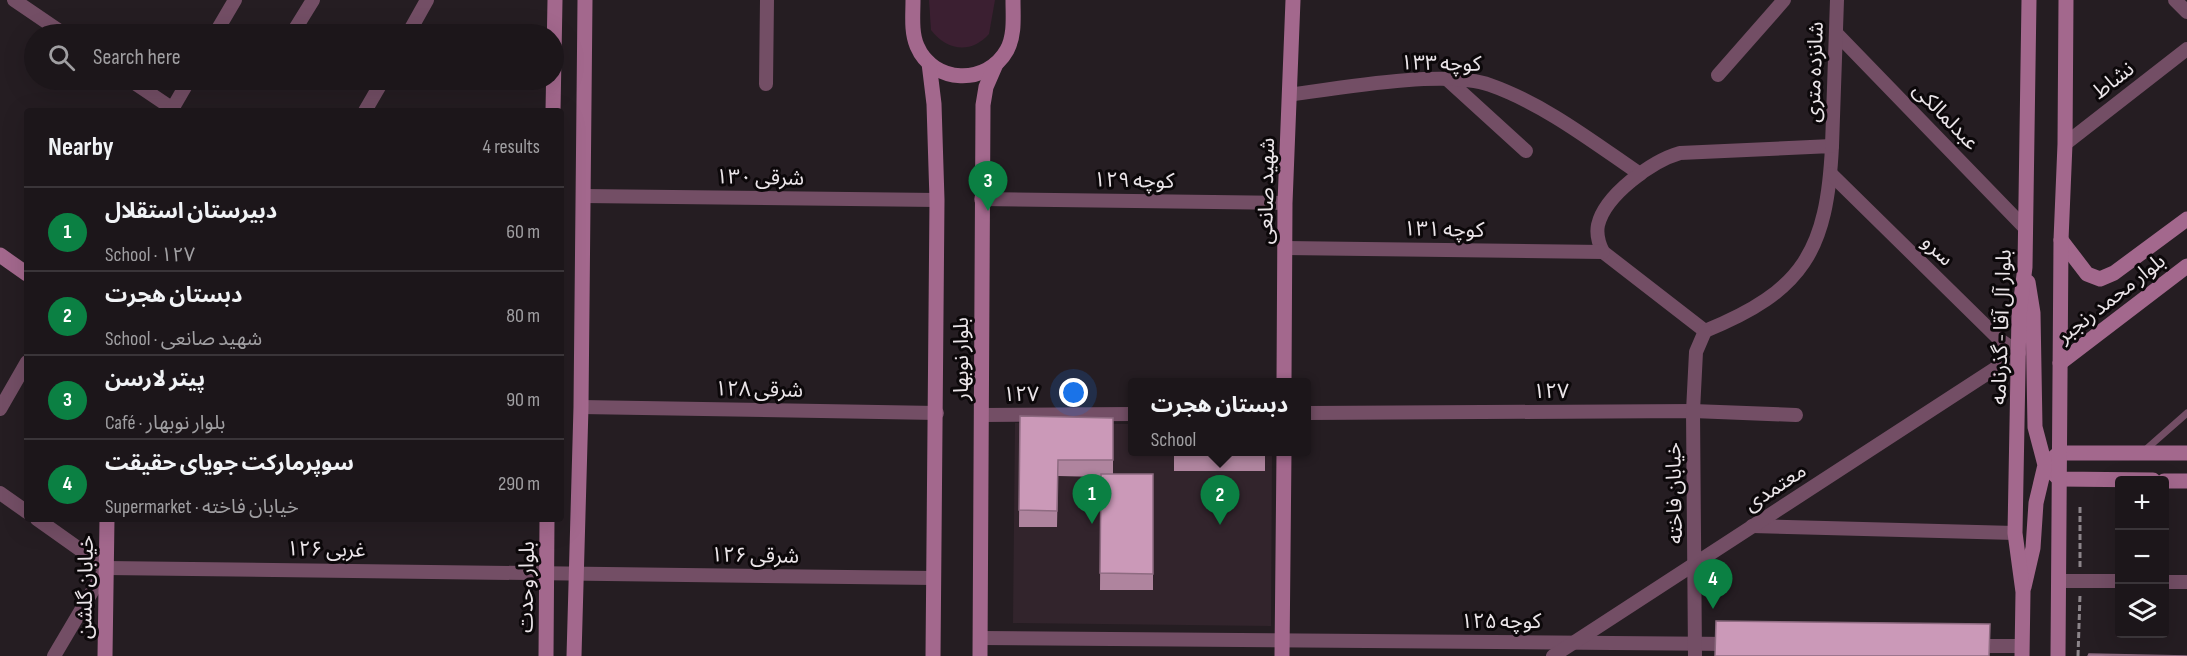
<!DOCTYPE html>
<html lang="en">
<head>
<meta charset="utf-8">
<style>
	body { margin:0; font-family:"Sofia Sans Condensed","Noto Sans Arabic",sans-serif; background:#292327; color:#f1f3f6 }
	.controls { position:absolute; right:18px; bottom:18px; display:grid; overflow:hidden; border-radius:6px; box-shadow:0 6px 24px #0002 }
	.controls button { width:54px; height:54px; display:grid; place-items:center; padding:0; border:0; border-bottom:2px solid #3a3539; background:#1c161a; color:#f1f3f6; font:30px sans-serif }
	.you { position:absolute; left:1074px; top:393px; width:21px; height:21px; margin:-15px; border:4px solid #fff; border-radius:50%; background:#1a73e8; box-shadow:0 0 0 9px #1a73e833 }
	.badge { display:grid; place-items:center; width:39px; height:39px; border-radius:50%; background:#0b8043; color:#fff; font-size:20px; font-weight:700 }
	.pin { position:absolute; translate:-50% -50px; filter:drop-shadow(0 2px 3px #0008) }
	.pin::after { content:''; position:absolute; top:32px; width:21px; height:18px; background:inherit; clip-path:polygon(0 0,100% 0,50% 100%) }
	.popup { position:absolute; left:1128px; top:378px; width:183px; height:78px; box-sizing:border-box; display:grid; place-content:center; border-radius:6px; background:#1c161a; filter:drop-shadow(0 2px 4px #0005); font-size:20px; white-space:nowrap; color:#a09fa2 }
	.popup b { font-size:22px; color:#f1f3f6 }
	.popup::after { content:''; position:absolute; left:50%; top:100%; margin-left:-12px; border:12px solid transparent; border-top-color:#1c161a }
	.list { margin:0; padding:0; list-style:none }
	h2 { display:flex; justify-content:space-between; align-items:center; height:78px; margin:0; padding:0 24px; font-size:26px }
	h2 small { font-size:20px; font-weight:400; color:#a09fa2 }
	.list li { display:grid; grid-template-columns:39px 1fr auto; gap:18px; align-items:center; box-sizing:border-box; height:84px; padding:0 24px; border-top:2px solid #3a3539 }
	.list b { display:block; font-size:22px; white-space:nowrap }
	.list p { margin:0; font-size:20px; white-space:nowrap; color:#a09fa2 }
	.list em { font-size:20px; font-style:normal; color:#a09fa2 }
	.icon { flex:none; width:33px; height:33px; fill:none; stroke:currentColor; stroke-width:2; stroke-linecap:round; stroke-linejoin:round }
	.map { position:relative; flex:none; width:2187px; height:656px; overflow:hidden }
	.search { position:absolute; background:#1c161a; box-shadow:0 6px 24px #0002; left:24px; top:24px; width:540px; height:66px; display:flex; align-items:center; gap:15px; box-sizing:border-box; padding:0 21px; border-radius:33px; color:#a09fa2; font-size:22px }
	.panel { position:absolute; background:#1c161a; box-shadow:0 6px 24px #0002; left:24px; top:108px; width:540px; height:414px; border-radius:6px }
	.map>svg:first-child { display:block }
	.built { fill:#32242c }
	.green { fill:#3b1f31 }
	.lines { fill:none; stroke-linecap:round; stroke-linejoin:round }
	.path { stroke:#8c858a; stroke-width:3; stroke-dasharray:6 3; stroke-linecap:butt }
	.lane { stroke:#734e65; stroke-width:7 }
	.street { stroke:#734e65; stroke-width:14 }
	.secondary { stroke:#a3688d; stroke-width:15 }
	.wall { fill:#af849e }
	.building { fill:#cb99b8; stroke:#8e6b81; stroke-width:1.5 }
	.labels { text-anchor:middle; stroke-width:6; stroke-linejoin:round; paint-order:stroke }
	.street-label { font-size:21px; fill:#ebe5e9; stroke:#0c080a }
</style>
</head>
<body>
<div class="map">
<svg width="2187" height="656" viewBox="0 0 2187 656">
	<rect width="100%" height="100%" fill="#251d22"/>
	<polygon class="built" points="1015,423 1133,424 1133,452 1272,452 1271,626 1013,623"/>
	<path class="green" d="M929,0h66l-6,34c-18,20 -42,17 -58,-4z"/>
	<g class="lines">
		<g class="path">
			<polyline points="2080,567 2080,506"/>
			<polyline points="2078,656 2080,595"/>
		</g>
		<polyline class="lane" points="2144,451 2187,413"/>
		<g class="street">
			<polyline points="14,0 64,34"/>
			<polyline points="2175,0 2187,12"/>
			<polyline points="215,34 235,0"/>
			<polyline points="292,34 313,0"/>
			<polyline points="408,34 427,0"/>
			<polyline points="1837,34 2025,228"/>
			<polyline points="1718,75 1784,0"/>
			<polyline points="130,80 173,109"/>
			<polyline points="1448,80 1526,151"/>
			<polyline points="766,84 767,0"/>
			<path d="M1289,95c50,-7 156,-26 201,-10 54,19 103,57 150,89"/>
			<polyline points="171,111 189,80"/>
			<polyline points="365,111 383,80"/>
			<polyline points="2065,144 2187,49"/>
			<path d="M1832,146c-5,104 -28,145 -127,185l-102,-79c-4,-8 -7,-17 -5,-27 7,-30 54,-64 82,-72z"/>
			<polyline points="1832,146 1837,0"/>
			<polyline points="583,196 937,200"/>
			<polyline points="981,199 1285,203"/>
			<polyline points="1285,248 1603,252"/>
			<polyline points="581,407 937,413"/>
			<polyline points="0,409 27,362"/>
			<polyline points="1307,413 1693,411 1796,415"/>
			<polyline points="982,415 1133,414"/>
			<polyline points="0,493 27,512"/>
			<polyline points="37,519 106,568"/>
			<polyline points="1752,526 2015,533"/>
			<polyline points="106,568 934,578"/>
			<polyline points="2059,581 2120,581"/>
			<polyline points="2164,582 2187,582"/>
			<polyline points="980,638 1732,644"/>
			<polyline points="1973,646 2022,646"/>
			<polyline points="54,656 106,568"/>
			<polyline points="1553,656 2019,353 2000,340 1831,174"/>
			<polyline points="1695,656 1693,411 1696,352 1705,331"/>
		</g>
		<g class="secondary">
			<path d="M913,0c0,15 -2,32 4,46 16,38 70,40 90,4 8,-15 6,-33 6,-50"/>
			<polyline points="929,63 934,104 937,200 933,656"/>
			<polyline points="553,111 555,0"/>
			<polyline points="2061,240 2087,274 2100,279 2114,273 2187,219"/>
			<polyline points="0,255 27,274"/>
			<polyline points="2060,363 2187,266"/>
			<polyline points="1284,382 1285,203 1293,0"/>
			<polyline points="2051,460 2059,453 2187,453"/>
			<polyline points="2054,474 2059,479 2153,480"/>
			<polyline points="2164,481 2187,481"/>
			<polyline points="2024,587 2033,548 2036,503 2045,465 2035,427 2033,313 2028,282"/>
			<polyline points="105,656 107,519"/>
			<polyline points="546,656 547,519"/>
			<polyline points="574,656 581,407 585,0"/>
			<polyline points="980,656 983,105 986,87 996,64"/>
			<polyline points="1282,656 1284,452"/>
			<polyline points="2022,656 2023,592 2015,533 2019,315 2025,267 2029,0"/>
			<polyline points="2058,656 2061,240 2065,144 2066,0"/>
		</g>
	</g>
	<g class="wall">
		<polygon points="1020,416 1113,418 1113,474 1153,474 1153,590 1100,590 1101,477 1058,476 1057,527 1019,527"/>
		<rect x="1174" y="452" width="91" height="19"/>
	</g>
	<g class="building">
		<polygon points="1020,416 1113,418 1113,460 1058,460 1057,511 1019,510"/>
		<polygon points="1174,452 1265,452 1265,455 1174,454"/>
		<polygon points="1101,474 1153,474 1153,574 1100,573"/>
		<polygon points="1716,621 1990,624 1989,656 1715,656"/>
		<polygon points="2089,654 2187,656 2088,656"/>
	</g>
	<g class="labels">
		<g class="street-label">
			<text transform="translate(1441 63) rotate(1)" y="7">کوچه ۱۳۳</text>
			<text transform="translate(1814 72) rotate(-88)" y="7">شانزده متری</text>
			<text transform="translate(2113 80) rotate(-38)" y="7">نشاط</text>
			<text transform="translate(1946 116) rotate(46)" y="7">عبدلمالکی</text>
			<text transform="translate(760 177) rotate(1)" y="7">۱۳۰ شرقی</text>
			<text transform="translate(1134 180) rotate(1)" y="7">کوچه ۱۲۹</text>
			<text transform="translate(1266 191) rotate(-89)" y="7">شهید صانعی</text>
			<text transform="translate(1444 229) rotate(1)" y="7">کوچه ۱۳۱</text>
			<text transform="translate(1938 250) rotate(44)" y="7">سرو</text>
			<text transform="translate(2111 298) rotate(-38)" y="7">بلوار محمد رنجبر</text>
			<text transform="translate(2001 327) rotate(-88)" y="7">بلوار آل آقا - گذرنامه</text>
			<text transform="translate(961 359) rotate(-90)" y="7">بلوار نوبهار</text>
			<text transform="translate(759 389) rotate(1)" y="7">۱۲۸ شرقی</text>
			<text x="1551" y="398">۱۲۷</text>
			<text x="1021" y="401">۱۲۷</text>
			<text transform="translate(1775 487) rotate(-33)" y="7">معتمدی</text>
			<text transform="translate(1674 493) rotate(-91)" y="7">خیابان فاخته</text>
			<text transform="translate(326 549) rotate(1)" y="7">۱۲۶ غربی</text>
			<text transform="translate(755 555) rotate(1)" y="7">۱۲۶ شرقی</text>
			<text transform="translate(85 587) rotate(-89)" y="7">خیابان گلشن</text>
			<text transform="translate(526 587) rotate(-89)" y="7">بلوار وحدت</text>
			<text x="1501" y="628">کوچه ۱۲۵</text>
		</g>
	</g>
</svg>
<div class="controls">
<button>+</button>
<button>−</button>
<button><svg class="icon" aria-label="layers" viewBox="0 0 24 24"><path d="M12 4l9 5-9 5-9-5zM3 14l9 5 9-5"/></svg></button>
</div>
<div class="you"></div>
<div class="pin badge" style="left:1092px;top:524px">1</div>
<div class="pin badge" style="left:1220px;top:525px">2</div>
<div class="popup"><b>دبستان هجرت</b>School</div>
<div class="pin badge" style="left:988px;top:211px">3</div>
<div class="pin badge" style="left:1713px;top:609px">4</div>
<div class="search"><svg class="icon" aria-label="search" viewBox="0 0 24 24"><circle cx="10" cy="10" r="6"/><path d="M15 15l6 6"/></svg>Search here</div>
<section class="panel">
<h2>Nearby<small>4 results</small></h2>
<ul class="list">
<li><span class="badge">1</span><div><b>دبیرستان استقلال</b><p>School · ۱۲۷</p></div><em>60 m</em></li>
<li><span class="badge">2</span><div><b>دبستان هجرت</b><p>School · شهید صانعی</p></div><em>80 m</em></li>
<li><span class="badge">3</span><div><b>پیتر لارسن</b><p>Café · بلوار نوبهار</p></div><em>90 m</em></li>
<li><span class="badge">4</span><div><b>سوپرمارکت جویای حقیقت</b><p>Supermarket · خیابان فاخته</p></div><em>290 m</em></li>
</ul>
</section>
</div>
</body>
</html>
